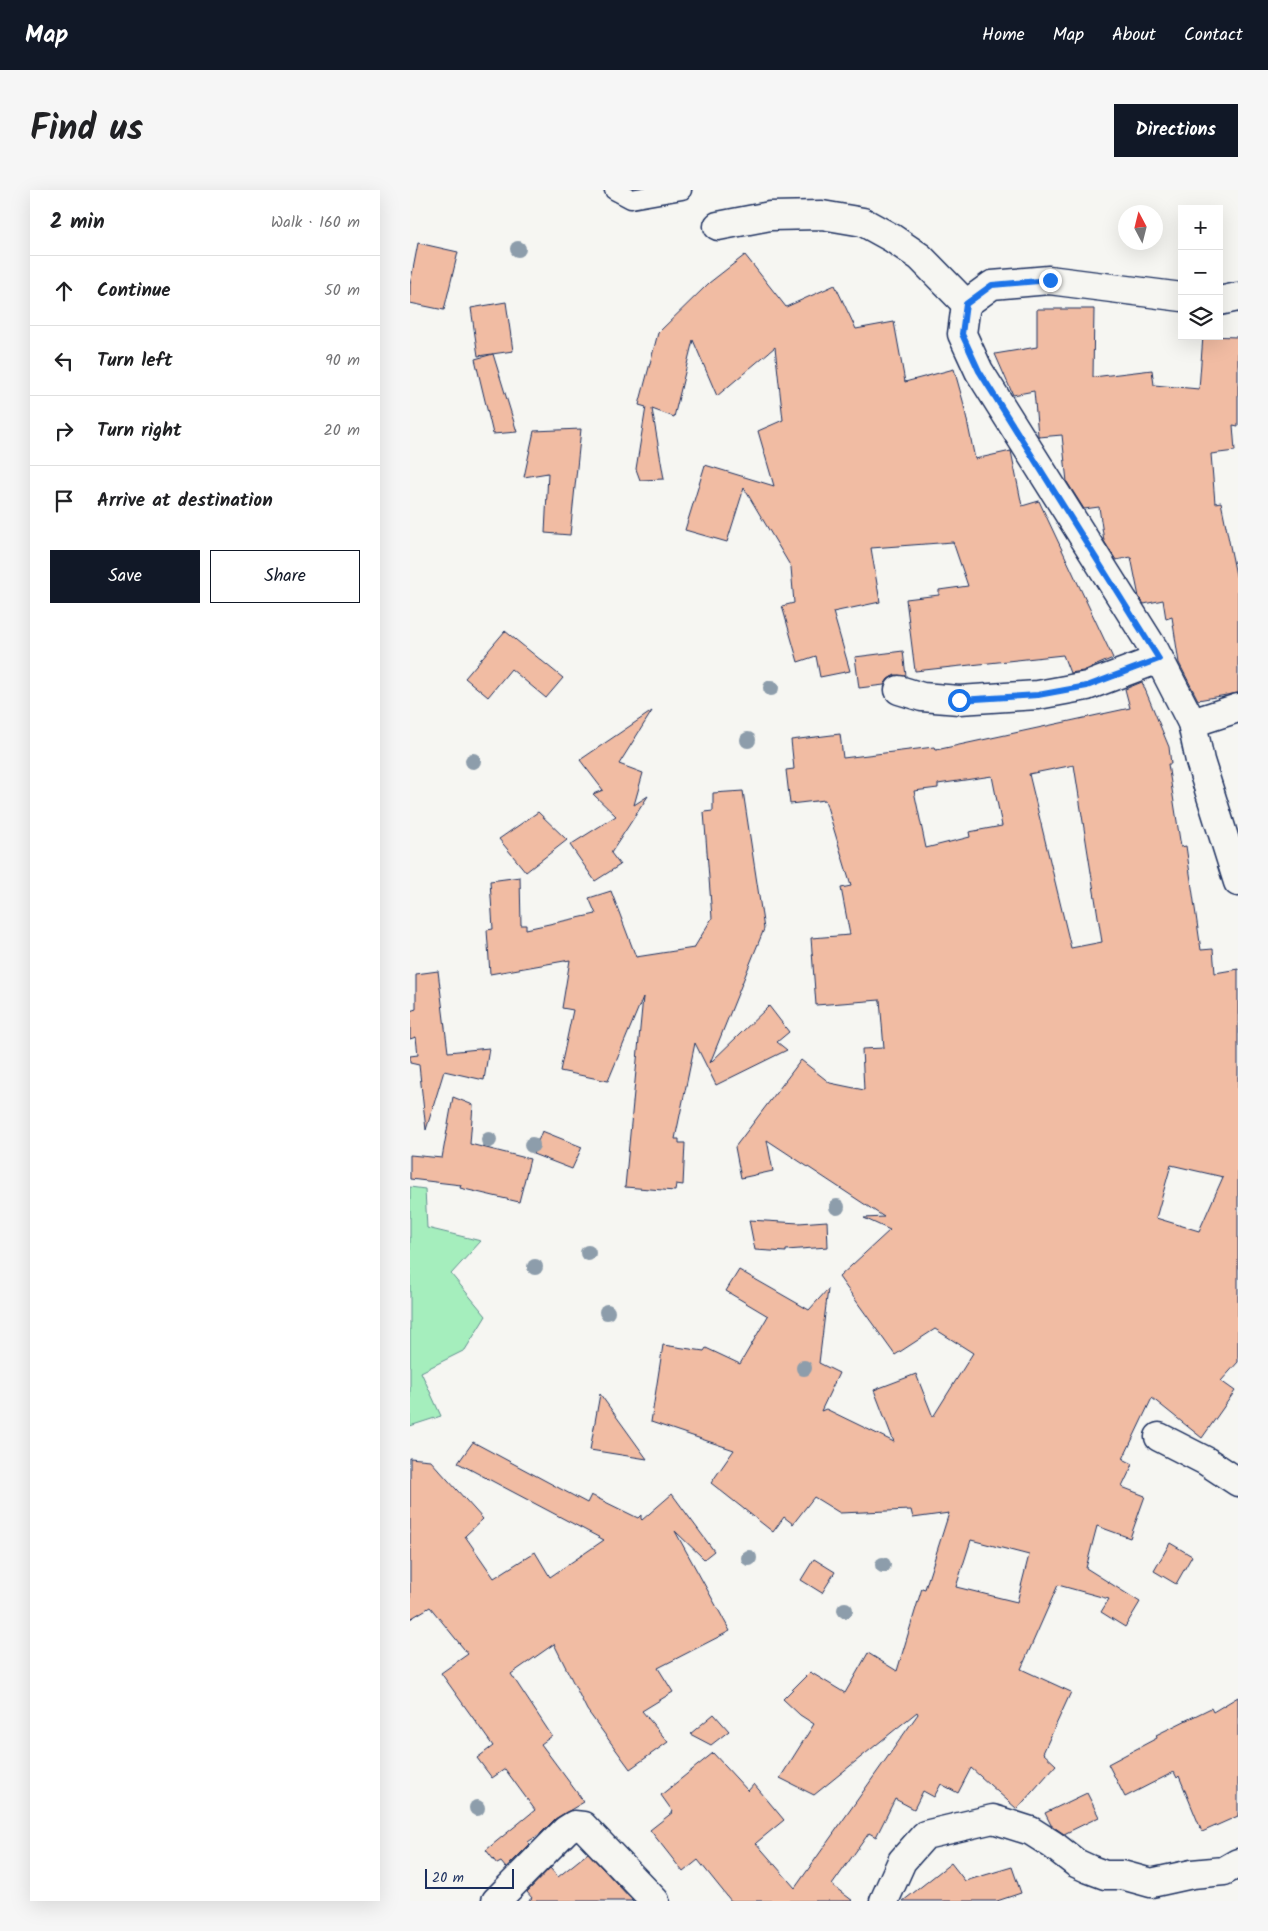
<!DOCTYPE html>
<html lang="en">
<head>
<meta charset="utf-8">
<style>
	body { margin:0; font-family:Kalam,sans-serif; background:#f6f6f6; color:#202124 }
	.controls { position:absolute; right:15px; top:15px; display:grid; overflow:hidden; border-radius:0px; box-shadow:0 5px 20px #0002 }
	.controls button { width:45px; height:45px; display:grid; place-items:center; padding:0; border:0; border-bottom:1px solid #e0e0e0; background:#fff; color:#202124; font:25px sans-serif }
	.compass { position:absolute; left:708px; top:15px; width:45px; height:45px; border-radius:50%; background:#fff; box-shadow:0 5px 20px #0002; rotate:353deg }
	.scale { position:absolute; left:15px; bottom:12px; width:89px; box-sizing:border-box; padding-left:5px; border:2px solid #1b2f5e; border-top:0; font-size:14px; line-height:18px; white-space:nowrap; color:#1b2f5e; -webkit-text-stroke:4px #f6f6f2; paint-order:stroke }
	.stop { position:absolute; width:15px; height:15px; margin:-11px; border:4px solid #1a73e8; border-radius:50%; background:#fff }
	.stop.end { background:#1a73e8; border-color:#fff; box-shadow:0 1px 5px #0008 }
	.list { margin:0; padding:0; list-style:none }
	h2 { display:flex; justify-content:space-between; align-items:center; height:65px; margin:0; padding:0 20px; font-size:21px }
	h2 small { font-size:16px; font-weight:400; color:#757577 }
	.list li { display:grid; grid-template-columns:32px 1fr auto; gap:15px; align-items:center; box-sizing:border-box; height:70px; padding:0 20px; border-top:1px solid #e0e0e0 }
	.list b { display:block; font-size:19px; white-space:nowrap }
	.list em { font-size:16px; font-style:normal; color:#757577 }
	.actions { display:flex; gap:10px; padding:15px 20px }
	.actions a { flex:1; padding:11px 0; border:1px solid #111827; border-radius:0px; text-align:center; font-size:18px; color:#111827 }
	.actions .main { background:#111827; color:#fff }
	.icon { flex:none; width:28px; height:28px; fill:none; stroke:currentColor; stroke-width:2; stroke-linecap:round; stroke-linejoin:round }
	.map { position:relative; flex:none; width:828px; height:1711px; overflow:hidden; border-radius:0px }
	header { display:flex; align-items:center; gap:30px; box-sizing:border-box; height:70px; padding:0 25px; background:#111827; color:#fff }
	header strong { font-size:24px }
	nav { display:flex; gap:28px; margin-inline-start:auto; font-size:18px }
	.intro { display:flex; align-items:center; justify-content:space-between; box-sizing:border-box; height:120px; padding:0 30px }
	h1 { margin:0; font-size:35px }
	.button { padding:12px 22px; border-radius:0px; background:#111827; color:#fff; font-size:18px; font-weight:700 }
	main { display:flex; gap:30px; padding:0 30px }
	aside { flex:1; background:#fff; border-radius:0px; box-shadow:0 5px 20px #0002 }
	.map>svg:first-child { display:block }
	.green { fill:#a5eebd; stroke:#608e8e }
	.building { fill:#f1bca3; stroke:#1b2f5e; fill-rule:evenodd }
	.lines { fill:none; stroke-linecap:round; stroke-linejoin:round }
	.service-casing { stroke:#1b2f5e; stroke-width:21 }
	.minor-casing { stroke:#1b2f5e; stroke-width:31 }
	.tertiary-casing { stroke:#1b2f5e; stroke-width:31 }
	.service { stroke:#f6f6f2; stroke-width:18 }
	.minor { stroke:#f6f6f2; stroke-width:28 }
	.tertiary { stroke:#f6f6f2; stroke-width:28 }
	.tree { fill:#8d9dab }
	.route { stroke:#1a73e8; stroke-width:6 }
</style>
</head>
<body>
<header>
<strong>Map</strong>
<nav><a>Home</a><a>Map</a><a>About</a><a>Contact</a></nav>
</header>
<div class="intro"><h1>Find us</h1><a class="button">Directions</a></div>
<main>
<aside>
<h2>2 min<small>Walk · 160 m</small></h2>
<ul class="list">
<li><svg class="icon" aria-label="ahead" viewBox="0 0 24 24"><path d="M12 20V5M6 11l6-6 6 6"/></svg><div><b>Continue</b></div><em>50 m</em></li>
<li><svg class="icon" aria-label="left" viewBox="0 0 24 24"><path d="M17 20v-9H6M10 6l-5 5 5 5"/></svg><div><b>Turn left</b></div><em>90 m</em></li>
<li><svg class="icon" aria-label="right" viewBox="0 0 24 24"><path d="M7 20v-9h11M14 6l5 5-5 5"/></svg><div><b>Turn right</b></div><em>20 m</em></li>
<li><svg class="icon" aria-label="arrive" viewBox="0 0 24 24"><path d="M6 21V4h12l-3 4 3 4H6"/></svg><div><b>Arrive at destination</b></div></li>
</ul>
<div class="actions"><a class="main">Save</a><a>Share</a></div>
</aside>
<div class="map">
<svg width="828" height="1711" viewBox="0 0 828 1711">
	<rect width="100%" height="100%" fill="#f6f6f2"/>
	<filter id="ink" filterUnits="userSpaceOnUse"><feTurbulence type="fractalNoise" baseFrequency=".02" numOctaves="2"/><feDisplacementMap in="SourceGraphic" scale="10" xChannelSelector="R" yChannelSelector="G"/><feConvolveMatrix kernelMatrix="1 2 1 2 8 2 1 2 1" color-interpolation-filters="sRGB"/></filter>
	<g filter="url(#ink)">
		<polygon class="green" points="0,997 15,999 17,1038 71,1051 41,1084 76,1126 55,1160 11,1182 31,1226 0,1236"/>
		<g class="building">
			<polygon points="8,53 48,62 34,120 0,113 0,95"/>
			<polygon points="335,65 376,117 425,95 446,139 484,132 495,192 544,179 553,211 565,269 601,261 612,316 629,311 703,468 673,481 660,483 653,465 505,481 496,409 529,405 529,400 558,396 543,352 461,358 470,412 423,422 440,481 410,487 406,466 388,472 372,416 384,413 381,377 334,298 317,352 275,340 295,275 364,296 348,241 373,230 365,157 307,206 283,150 264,227 242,219 254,289 230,290 226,279 236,217 229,215 248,143 299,93"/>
			<polygon points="96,112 103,161 68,166 61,118"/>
			<polygon points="627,119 684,119 683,187 742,180 744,195 789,199 793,146 828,147 828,236 823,235 825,261 801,264 805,313 811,312 828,395 828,503 788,510 769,473 762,427 756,429 753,410 734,414 729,407 721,367 706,370 694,351 689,317 674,319 657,292 652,245 629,247 628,245 624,201 603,205 585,164 627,157"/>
			<polygon points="83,164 107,242 83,244 65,169"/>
			<polygon points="171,239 160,345 135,343 138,283 114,287 124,241"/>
			<polygon points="95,441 153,488 136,508 101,479 78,507 55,488"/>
			<polygon points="493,461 496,486 485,485 478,489 474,495 449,498 445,467"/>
			<path d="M732,492l27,65 2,17h-3l13,83 5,-1 15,104 12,-1 2,24 23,-4v393l-17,19 14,10 -33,47 -50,-40 -29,61 10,5 -11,23 23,9 -15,42 -33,-12 -11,42 54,34 -15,25 -24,-15 8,-13 -51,-14 -37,84 50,23 -28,61 13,12 -39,44 -46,-41 -13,25 -17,-9 -7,13 -11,-6 -9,18 -19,-10 -19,38 -7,-4 -37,52 21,16h-122l-33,-41 -15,12 -33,-42 23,-18 -12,-17 52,-42 35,38 6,-7 30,36 -28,23 39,45 123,-174 -1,-2 -103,83 -34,-17 34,-54 -14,-9 -17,-16 27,-27 35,21 23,-40 29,18 25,-83 3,1 24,-76 -36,5 -2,-8 -71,3 -26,-16 -21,27 -9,-7 -11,15 -62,-49 23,-33 -83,-28 12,-77 41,6 2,-3 34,16 28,-48 -42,-25 13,-21 70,40 19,-21 -9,74 20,10 -18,38 5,-2 68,33 -20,-52 42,-16 17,43 40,-64 -38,-24 -40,26 -56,-78 51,-47 -26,-12 20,-1 -117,-77 6,31 -32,7 -6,-31 66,-87 29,23 34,7 -2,-41 22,-1 -4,-48 -64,5 -5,-67 39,-3 -9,-47 10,-2 -26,-86 -35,4 -4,-34 8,-1 -3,-29 49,-6 3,24 91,-11 2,3 194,-42 -5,-19zM664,575l28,177 -31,6 -42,-174zM582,586l10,50 -33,6 1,5 -44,11 -12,-57 24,-3v-4zM761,975l52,12 -24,54 -43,-13zM561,1350l58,15 -12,47 -61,-15z"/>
			<polygon points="242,521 209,574 233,583 224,615 238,606 201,663 210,675 185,691 160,655 206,626 183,604 193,600 170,570"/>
			<polygon points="333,601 354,739 300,873 359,816 379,842 367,852 377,860 306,895 285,853 265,949 269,949 269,953 275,953 273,995 266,994 265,1001 215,997 233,807 198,891 150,881 163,820 152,818 160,770 80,784 77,740 83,739 80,691 110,687 111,735 116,735 116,739 186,724 179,708 201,701 226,767 284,758 302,728 294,622 303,621 303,603"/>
			<polygon points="128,622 157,650 116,682 89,649"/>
			<polygon points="28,781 38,862 79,858 74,890 34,881 16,940 9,875 0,873 0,866 8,865 6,847 0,849 0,821 6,819 6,784"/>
			<polygon points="43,907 63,915 60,954 120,969 109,1012 50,998 51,995 0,989 0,965 32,968"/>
			<polygon points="132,941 172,957 162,979 123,964"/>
			<polygon points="339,1030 389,1033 417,1031 418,1057 376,1060 376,1062 345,1060"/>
			<polygon points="190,1204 237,1269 180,1260"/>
			<polygon points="63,1252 177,1313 181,1305 228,1328 231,1325 231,1329 232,1330 262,1304 304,1361 294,1369 265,1341 320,1441 248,1478 263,1502 232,1521 258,1552 220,1579 177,1520 144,1454 101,1484 142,1546 131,1554 174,1612 145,1629 131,1643 118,1652 120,1654 96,1678 91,1672 87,1674 76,1660 125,1620 95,1579 82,1588 67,1568 83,1556 31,1483 58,1464 20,1417 0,1429 0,1268 20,1270 73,1329 55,1346 84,1388 125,1362 140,1387 194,1350 48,1273"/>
			<polygon points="760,1353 782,1366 766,1394 744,1381"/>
			<polygon points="404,1369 425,1382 412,1403 391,1390"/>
			<polygon points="828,1507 828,1626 792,1642 769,1586 767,1588 764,1582 715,1607 698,1574 747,1548 746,1545 801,1518 803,1522"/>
			<polygon points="304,1524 319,1541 301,1555 280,1544"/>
			<polygon points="677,1603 689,1627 654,1644 641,1635 635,1623"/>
			<polygon points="178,1663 223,1711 118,1711 122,1708 117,1702 140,1678 148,1687"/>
			<polygon points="541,1673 555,1691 602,1677 611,1703 587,1711 493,1711"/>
		</g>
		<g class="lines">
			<g class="service-casing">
				<polyline id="service" points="204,0 221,9 272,0"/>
			</g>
			<g class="minor-casing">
				<g id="minor">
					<polyline points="308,36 360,26 412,25 453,32 482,48 510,67 556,114"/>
					<polyline points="489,500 512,507 549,510 628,505 677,496 749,469"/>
					<polyline points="782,533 828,518"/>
					<polyline points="749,1247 796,1271 828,1292"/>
					<polyline points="86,1711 156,1640 164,1635 173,1636 245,1711"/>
				</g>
			</g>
			<g class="tertiary-casing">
				<g id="tertiary">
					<polyline points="772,107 639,90 582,95 556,114 552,144 569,181 745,461 782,533 790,571 828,692"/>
					<polyline points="809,111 828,107"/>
					<polyline points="474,1711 492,1671 515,1645 583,1629 621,1641 643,1655 666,1673 679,1679 695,1685 712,1685 741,1693 782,1684 814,1681 828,1673"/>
				</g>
			</g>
			<use href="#service" class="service"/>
			<use href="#minor" class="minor"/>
			<use href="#tertiary" class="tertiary"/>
		</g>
		<g class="tree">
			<circle cx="108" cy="59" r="8"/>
			<circle cx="361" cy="498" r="8"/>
			<circle cx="338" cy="550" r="8"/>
			<circle cx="63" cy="571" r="8"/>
			<circle cx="79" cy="950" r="8"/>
			<circle cx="122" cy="955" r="8"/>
			<circle cx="427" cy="1017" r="8"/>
			<circle cx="178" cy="1063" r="8"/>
			<circle cx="125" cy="1077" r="8"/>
			<circle cx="197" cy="1122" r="8"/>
			<circle cx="394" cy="1178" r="8"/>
			<circle cx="339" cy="1368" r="8"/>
			<circle cx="473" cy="1375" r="8"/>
			<circle cx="435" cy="1420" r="8"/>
			<circle cx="67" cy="1618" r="8"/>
		</g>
	</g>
	<g class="lines" filter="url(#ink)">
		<polyline class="route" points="549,510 628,505 677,496 749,469 569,181 552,144 556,114 582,95 640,90"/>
	</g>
</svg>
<div class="controls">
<button>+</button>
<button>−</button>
<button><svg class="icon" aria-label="layers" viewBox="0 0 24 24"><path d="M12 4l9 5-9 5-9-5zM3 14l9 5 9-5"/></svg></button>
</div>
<svg class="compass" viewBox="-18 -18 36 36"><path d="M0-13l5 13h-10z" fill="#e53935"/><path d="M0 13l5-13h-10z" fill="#757577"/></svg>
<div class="scale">20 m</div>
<div class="stop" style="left:549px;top:510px"></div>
<div class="stop end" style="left:640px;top:90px"></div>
</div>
</main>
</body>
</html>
